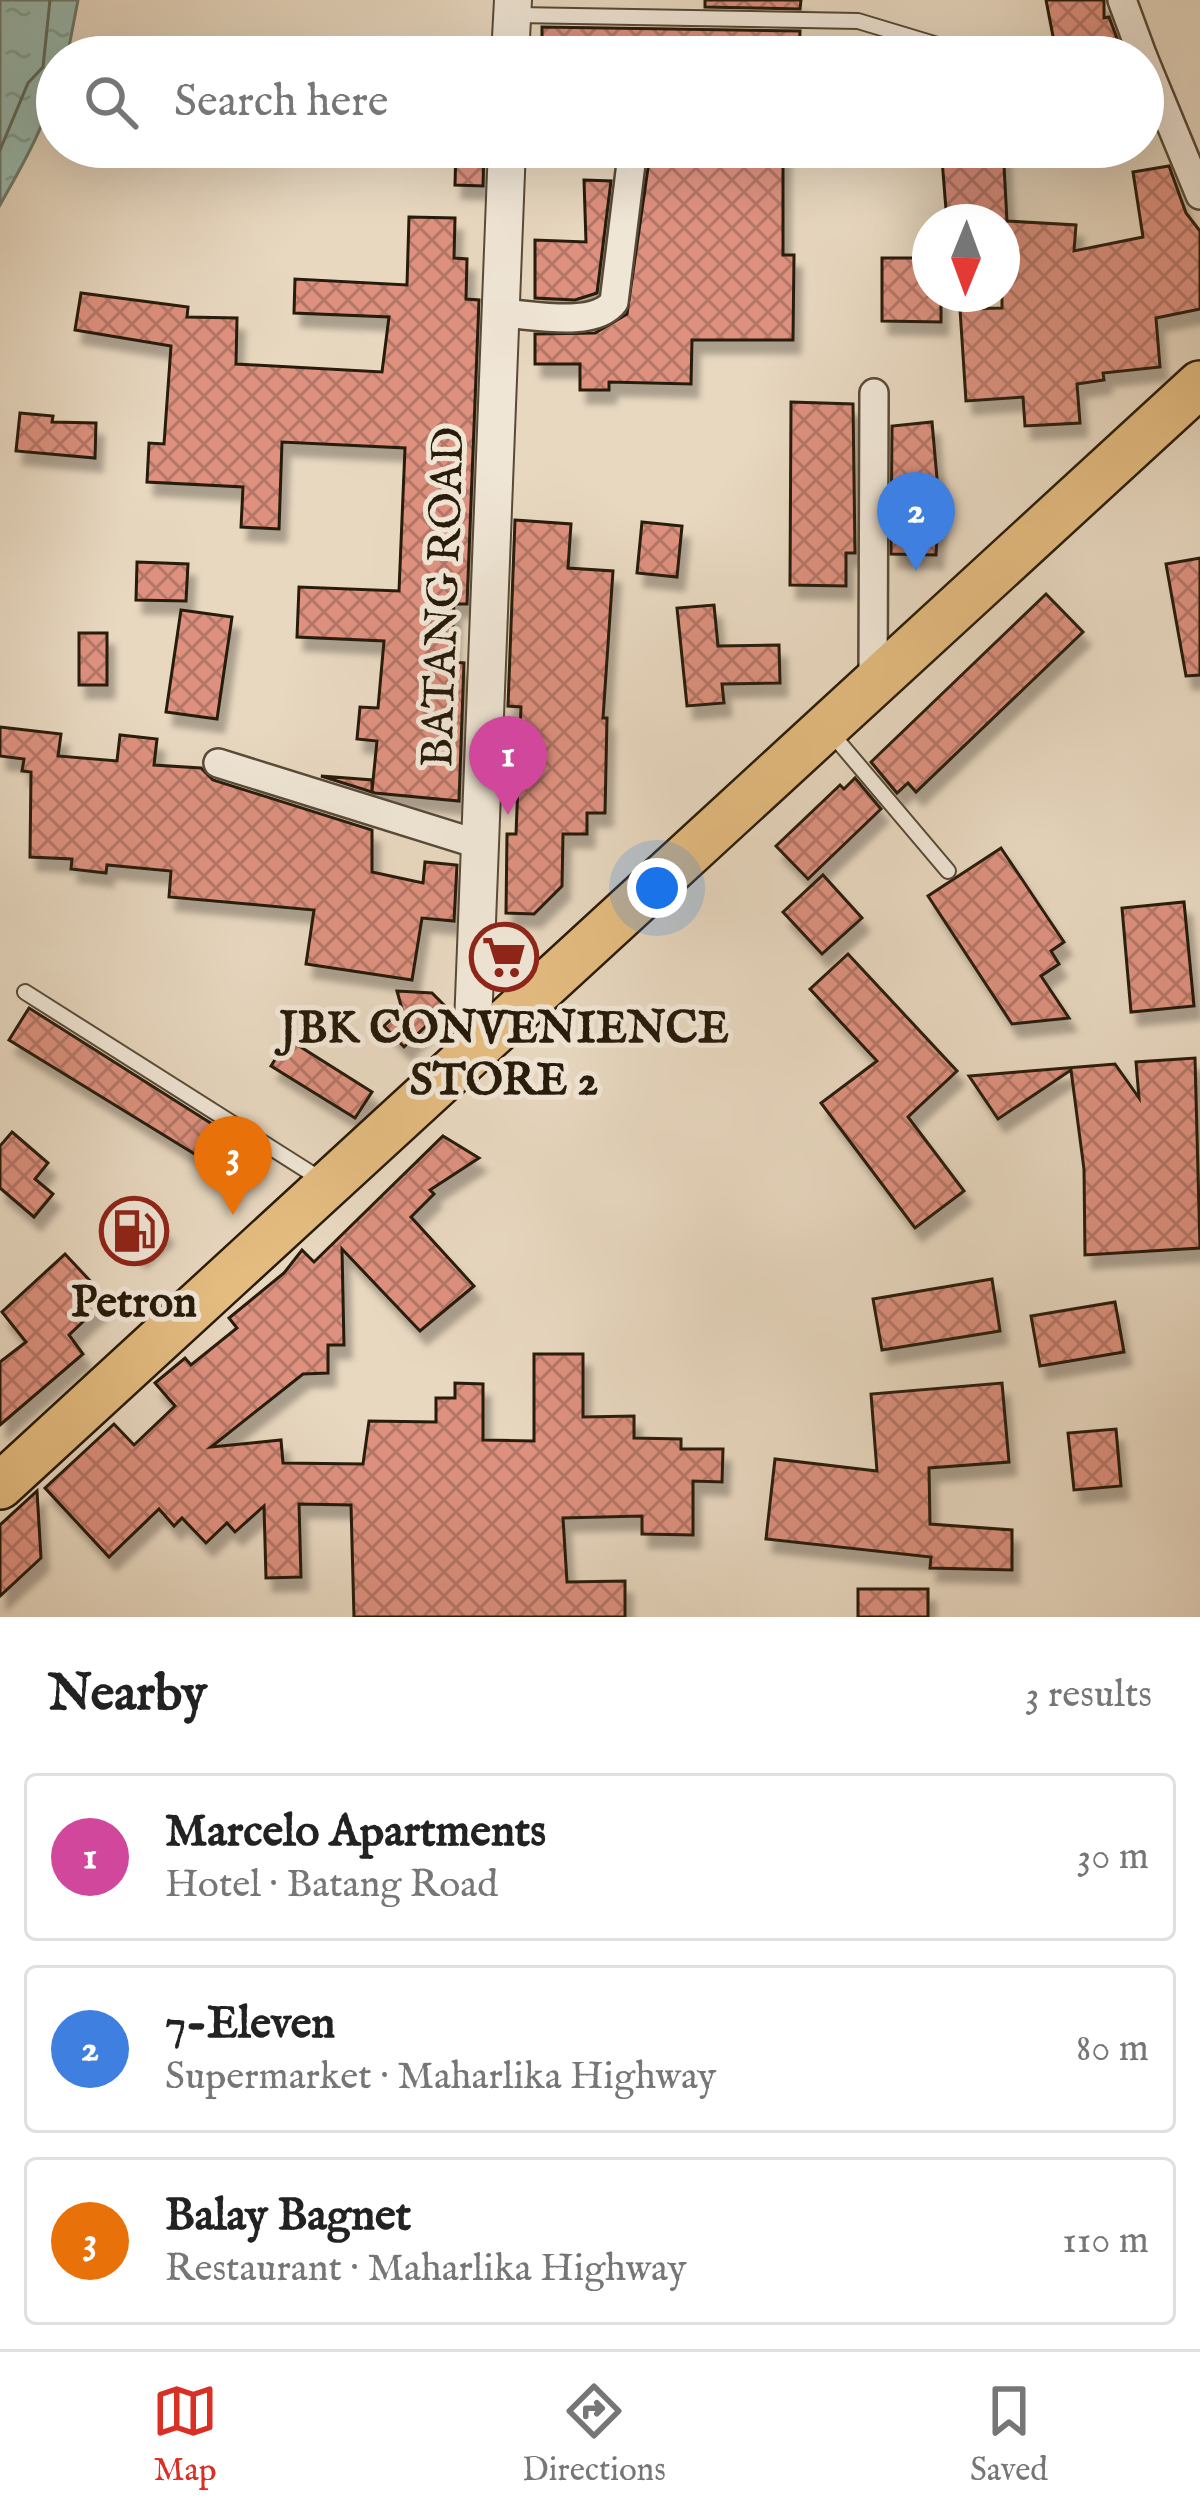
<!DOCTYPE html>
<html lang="en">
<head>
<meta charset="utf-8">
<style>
	body { margin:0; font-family:"IM FELL English",serif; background:#f2f2f2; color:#222 }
	.compass { position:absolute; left:912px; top:204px; width:108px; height:108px; border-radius:50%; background:#fff; box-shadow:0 12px 48px #0002; rotate:181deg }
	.you { position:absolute; left:657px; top:888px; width:42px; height:42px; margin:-30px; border:9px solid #fff; border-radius:50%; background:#1a73e8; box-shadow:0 0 0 18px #1a73e833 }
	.badge { display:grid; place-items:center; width:78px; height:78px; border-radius:50%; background:#d93025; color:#fff; font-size:39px; font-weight:700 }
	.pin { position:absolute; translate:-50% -99px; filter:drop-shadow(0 3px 6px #0008) }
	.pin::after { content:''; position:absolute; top:63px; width:42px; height:36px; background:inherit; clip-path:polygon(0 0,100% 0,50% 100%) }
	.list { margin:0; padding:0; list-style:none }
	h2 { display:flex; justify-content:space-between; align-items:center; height:156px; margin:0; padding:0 48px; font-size:51px }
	h2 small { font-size:39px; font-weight:400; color:#767676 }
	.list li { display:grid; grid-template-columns:78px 1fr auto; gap:36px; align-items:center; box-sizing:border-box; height:168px; margin:0 24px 24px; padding:0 24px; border:3px solid #e0e0e0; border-radius:12px }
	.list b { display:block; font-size:45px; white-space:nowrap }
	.list p { margin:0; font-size:39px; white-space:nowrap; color:#767676 }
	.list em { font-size:39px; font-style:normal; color:#767676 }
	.icon { flex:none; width:66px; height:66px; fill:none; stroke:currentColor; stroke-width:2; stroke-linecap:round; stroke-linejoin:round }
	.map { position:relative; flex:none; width:1200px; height:1617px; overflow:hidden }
	.search { position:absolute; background:#fff; box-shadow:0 12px 48px #0002; left:36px; right:36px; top:36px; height:132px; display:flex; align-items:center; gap:30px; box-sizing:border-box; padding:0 42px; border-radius:66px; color:#767676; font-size:45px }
	.sheet { height:732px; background:#fff }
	nav { display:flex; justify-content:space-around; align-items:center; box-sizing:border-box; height:168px; border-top:3px solid #e0e0e0; background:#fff; font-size:33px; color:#767676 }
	nav a { display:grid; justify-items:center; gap:6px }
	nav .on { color:#d93025 }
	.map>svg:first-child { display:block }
	.water { fill:url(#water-ripples); stroke:#6b7a6c; stroke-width:3 }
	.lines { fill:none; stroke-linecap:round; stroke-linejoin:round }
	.shore { stroke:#606a5c; stroke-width:3 }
	.building { fill:url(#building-cross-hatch); stroke:#281b09; stroke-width:3; filter:url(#shadow) }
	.service-casing { stroke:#584a37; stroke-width:18 }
	.minor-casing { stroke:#584a37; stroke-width:32 }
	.tertiary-casing { stroke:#584a37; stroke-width:40 }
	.primary-casing { stroke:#281b09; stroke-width:50 }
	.service { stroke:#f0e6d6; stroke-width:14 }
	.minor { stroke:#f0e6d6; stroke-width:27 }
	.tertiary { stroke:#f0e6d6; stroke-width:36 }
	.primary { stroke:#e4bc80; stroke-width:45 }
	.labels { text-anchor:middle; stroke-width:10; stroke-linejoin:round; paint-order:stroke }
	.street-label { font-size:45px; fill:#281b09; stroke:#f0e6d6 }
	.poi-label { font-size:45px; font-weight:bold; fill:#281b09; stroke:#f0e6d6 }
</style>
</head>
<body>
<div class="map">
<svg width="1200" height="1617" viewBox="0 0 1200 1617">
	<defs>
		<pattern id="water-ripples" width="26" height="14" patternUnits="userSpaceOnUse" patternTransform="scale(3)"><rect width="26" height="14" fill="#98baae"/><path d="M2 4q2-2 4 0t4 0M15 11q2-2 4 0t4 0" fill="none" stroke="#839f94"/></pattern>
		<pattern id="building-cross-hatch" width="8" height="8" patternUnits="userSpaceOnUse" patternTransform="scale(3)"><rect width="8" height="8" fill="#de917f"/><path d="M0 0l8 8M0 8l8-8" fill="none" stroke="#b47666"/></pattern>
		<filter id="shadow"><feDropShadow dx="7" dy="13" stdDeviation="3" flood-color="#0004"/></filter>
	</defs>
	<rect width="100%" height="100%" fill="#e8d8c0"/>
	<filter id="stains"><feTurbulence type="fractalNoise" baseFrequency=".00167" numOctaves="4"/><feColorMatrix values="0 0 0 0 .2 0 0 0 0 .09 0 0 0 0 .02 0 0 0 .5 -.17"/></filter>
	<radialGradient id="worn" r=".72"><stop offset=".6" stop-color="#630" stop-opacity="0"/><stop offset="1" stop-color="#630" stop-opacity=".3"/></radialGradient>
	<path class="water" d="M0,0h78l-11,57h-10c0,52 -32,103 -57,148z"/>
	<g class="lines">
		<polyline class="shore" points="0,150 28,83 43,67 50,0"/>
	</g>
	<g class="building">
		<polygon points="705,0 801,0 800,9 705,7"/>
		<polygon points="1046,0 1104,0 1104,18 1109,17 1124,57 1057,57"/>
		<polygon points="542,27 800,31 799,57 542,57"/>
		<polygon points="456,147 484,147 483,186 455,185"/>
		<polygon points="651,147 783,147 783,255 794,255 793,340 692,340 691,384 609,382 609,390 580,390 580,364 535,364 535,334 595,333 627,314"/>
		<polygon points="941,147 1003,147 1007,221 1076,225 1074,251 1143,237 1133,172 1169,166 1186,213 1200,231 1200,309 1156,318 1160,367 1103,373 1104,380 1077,384 1080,423 1025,426 1023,397 966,401 960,309 1002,308 1002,222 947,222"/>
		<polygon points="584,180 611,181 597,293 575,300 535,298 535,240 586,242"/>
		<polygon points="409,217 455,218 454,258 467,259 466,299 479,300 467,604 454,604 451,662 464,663 459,801 375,793 321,776 372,780 372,791 377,741 357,739 360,707 378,708 384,641 297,637 299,587 399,591 405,448 282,442 279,529 241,527 243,487 147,482 149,443 164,444 171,346 75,330 81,293 188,307 187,317 237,318 236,364 382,372 389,317 294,313 295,279 407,285"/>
		<polygon points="882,258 930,258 930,294 941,294 941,322 882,321"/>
		<polygon points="791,402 853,404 855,553 846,553 846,586 790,585"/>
		<polygon points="20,413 53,416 52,422 96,423 95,458 16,451"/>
		<polygon points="932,422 939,501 936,555 891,554 892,426"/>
		<polygon points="515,520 571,524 568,568 613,571 603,718 607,718 605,813 587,813 587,834 563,834 562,886 534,914 506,913 507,834 516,834 521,707 508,706"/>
		<polygon points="642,522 682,526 677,577 637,573"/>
		<polygon points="1200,558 1200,675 1186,676 1166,564"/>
		<polygon points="137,562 188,564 186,601 136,600"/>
		<polygon points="1046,594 1083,632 916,792 908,783 897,793 871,762"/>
		<polygon points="714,605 718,646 779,645 780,683 722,684 724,703 687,706 677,608"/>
		<polygon points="181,610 232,617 217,719 166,712"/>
		<rect x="79" y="633" width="28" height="52"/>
		<polygon points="0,727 61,734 58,756 117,761 120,735 157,739 154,765 201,768 213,780 372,830 372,872 423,883 425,862 457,865 454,921 422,918 412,980 306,964 314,910 169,897 171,871 107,865 106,873 71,869 72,859 30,857 31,772 22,771 24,759 0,756"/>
		<polygon points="855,778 881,809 808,879 776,846 840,785 844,789"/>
		<polygon points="1001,848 1064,942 1051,951 1059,964 1041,976 1069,1018 1012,1024 928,896"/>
		<polygon points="823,875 862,918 822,954 783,912"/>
		<polygon points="1184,902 1194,1006 1131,1012 1122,908"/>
		<polygon points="848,954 957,1071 908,1117 964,1191 915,1228 821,1103 877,1061 810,989"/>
		<polygon points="397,991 432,993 446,1007 404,1047 384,1026 402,1009"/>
		<polygon points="29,1008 250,1148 232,1177 9,1040"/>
		<polygon points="288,1039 372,1092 355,1118 271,1066"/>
		<polygon points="1195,1058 1200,1248 1085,1255 1084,1169 1071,1070 998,1119 969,1076 1115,1064 1139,1098 1136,1062"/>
		<polygon points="12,1132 48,1163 35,1179 53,1194 34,1217 0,1188 0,1146"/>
		<polygon points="443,1136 479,1158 430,1190 434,1194 411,1217 474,1286 420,1331 342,1249 344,1345 328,1345 328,1373 303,1374 211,1447 281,1440 283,1463 363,1464 369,1421 436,1422 436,1398 455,1398 455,1383 483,1384 483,1440 534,1441 534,1354 583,1354 583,1417 634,1416 634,1438 681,1439 681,1449 723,1449 722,1482 693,1481 693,1535 642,1534 642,1516 563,1518 567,1582 625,1581 625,1617 354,1617 351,1505 299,1504 301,1577 266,1578 264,1506 235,1532 227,1523 206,1543 182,1518 174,1526 159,1509 109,1557 45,1488 114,1424 134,1445 175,1406 155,1383 185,1358 191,1365 237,1328 229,1318 284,1273 302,1250 314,1262"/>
		<polygon points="143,1205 166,1231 139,1255 116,1229"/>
		<polygon points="65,1254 107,1299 69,1335 83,1354 0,1425 0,1362 26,1342 2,1312"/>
		<polygon points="992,1279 1000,1331 882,1350 873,1299"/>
		<polygon points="1115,1302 1124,1352 1040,1366 1031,1316"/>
		<polygon points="1002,1383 1009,1462 929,1468 930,1524 1012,1530 1012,1570 930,1568 931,1557 766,1539 775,1459 877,1471 871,1394"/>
		<polygon points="1116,1429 1121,1486 1074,1490 1068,1433"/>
		<polygon points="37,1491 41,1558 0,1596 0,1525"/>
		<rect x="858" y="1589" width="70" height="28"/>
	</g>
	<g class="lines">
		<g class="service-casing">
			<g id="service">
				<polyline points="517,15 858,21 961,52"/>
				<polyline points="832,734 948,871"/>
				<polyline points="25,992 325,1182"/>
			</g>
		</g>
		<g class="minor-casing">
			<g id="minor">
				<polyline points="1122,0 1143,57"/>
				<polyline points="1143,57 1200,195"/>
				<path d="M500,313c30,1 94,16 114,-11l19,-155"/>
				<polyline points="873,681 874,393"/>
				<polyline points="218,763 478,844"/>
			</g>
		</g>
		<g class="tertiary-casing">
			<g id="tertiary">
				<polyline points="510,57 513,0"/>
				<polyline points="472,1051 507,147"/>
			</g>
		</g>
		<g class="primary-casing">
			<polyline id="primary" points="0,1486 1200,384"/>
		</g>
		<use href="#service" class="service"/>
		<use href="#minor" class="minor"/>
		<use href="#tertiary" class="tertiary"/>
		<use href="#primary" class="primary"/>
	</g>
	<defs>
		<g id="supermarket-ring" transform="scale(3.45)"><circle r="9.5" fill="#f0e6d6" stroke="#8f2418" stroke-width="1.5"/><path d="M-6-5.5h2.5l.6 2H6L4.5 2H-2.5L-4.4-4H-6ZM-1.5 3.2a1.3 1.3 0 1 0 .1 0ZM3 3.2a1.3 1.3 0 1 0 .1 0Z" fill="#8f2418"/></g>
		<g id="fuel-ring" transform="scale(3.45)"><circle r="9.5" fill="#f0e6d6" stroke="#8f2418" stroke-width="1.5"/><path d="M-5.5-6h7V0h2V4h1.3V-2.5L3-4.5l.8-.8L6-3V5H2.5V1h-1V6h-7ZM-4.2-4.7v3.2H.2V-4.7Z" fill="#8f2418"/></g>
	</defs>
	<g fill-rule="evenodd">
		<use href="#supermarket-ring" x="504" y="957"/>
		<use href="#fuel-ring" x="134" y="1231"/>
	</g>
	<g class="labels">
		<g class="street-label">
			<text transform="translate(441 597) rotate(-88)" y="16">BATANG ROAD</text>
		</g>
		<g class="poi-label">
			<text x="504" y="1042">JBK CONVENIENCE<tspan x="504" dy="52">STORE 2</tspan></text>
			<text x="134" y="1316">Petron</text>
		</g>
	</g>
	<rect width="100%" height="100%" filter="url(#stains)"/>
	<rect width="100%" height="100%" fill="url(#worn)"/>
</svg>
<svg class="compass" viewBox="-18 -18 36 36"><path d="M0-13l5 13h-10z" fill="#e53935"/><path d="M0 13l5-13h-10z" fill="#767676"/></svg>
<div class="you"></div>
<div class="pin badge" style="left:508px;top:815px;background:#d1479c">1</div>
<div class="pin badge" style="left:916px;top:571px;background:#3f7fe0">2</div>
<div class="pin badge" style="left:233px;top:1215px;background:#e8710a">3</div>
<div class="search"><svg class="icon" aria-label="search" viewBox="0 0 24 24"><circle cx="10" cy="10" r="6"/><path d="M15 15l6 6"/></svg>Search here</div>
</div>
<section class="sheet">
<h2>Nearby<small>3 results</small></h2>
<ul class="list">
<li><span class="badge" style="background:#d1479c">1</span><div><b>Marcelo Apartments</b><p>Hotel · Batang Road</p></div><em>30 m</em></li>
<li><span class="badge" style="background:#3f7fe0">2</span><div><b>7-Eleven</b><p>Supermarket · Maharlika Highway</p></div><em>80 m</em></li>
<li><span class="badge" style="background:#e8710a">3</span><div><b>Balay Bagnet</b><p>Restaurant · Maharlika Highway</p></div><em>110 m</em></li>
</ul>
</section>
<nav>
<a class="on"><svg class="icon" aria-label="map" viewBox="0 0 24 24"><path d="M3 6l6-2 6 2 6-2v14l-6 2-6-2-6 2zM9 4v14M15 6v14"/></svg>Map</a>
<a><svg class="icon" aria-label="directions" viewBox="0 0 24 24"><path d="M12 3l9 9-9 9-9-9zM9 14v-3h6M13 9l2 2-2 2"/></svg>Directions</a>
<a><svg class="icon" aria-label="saved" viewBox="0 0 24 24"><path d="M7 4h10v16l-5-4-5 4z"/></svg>Saved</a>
</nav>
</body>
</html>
